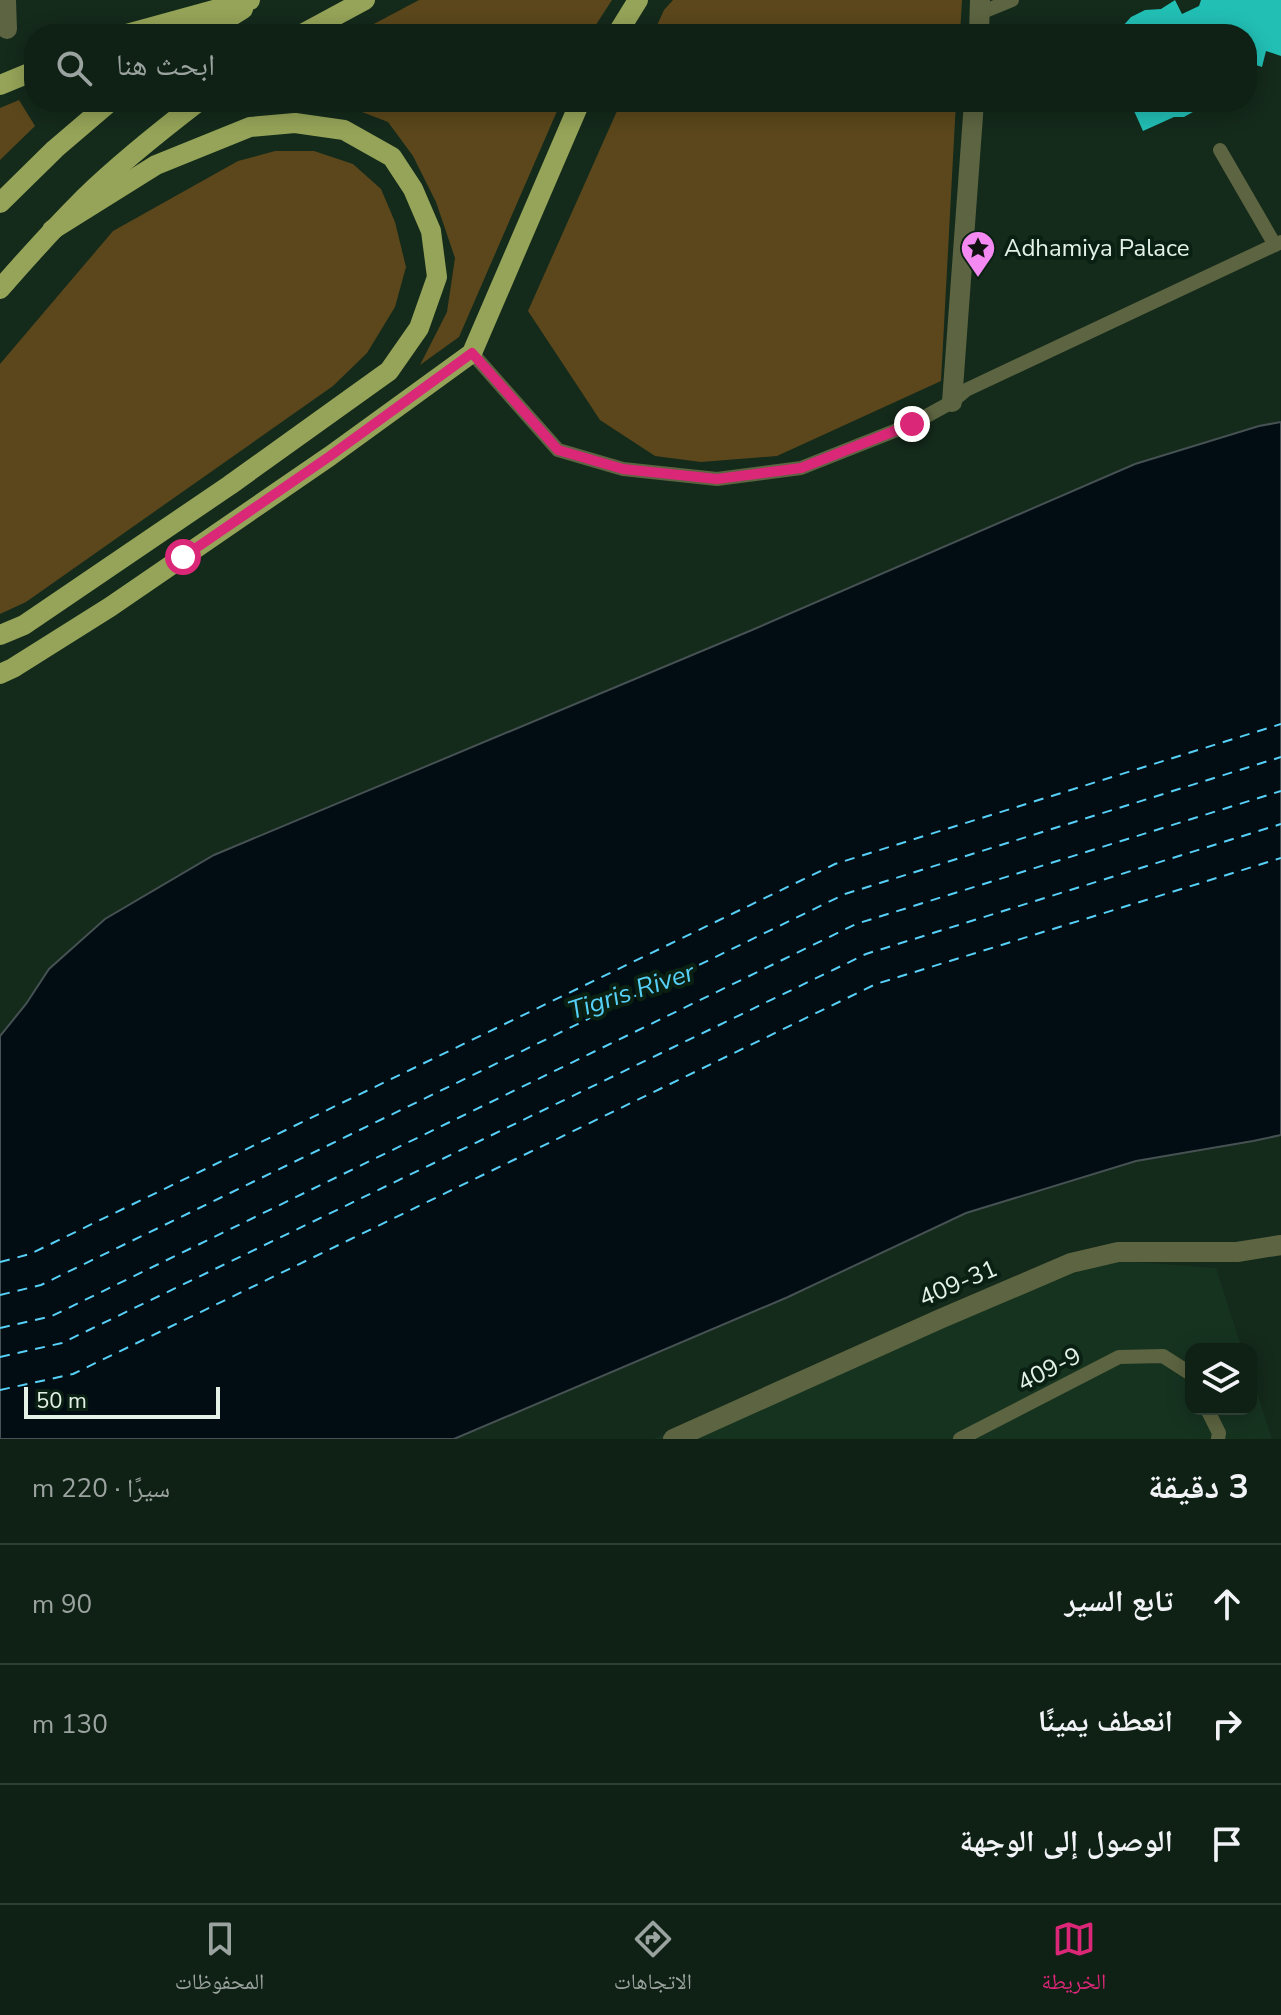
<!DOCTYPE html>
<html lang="ar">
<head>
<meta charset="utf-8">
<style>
	body { margin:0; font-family:"Nunito Sans","Noto Naskh Arabic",sans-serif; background:#1d2d22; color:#f1f3f6; direction:rtl }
	.controls { position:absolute; right:24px; bottom:24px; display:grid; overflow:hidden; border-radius:16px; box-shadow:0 4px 20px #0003 }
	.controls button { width:72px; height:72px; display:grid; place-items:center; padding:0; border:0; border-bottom:2px solid #2f3e34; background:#0f2014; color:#f1f3f6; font:40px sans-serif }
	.scale { position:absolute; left:24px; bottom:20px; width:196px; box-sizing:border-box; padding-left:8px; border:4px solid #e3f1e7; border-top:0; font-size:22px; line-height:28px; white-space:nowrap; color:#e3f1e7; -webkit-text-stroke:6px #0a2012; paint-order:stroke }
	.stop { position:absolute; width:24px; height:24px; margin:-18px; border:6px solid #db2777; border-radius:50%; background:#fff }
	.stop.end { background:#db2777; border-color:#fff; box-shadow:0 2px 8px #0008 }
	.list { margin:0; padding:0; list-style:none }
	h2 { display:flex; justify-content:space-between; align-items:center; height:104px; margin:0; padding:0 32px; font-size:34px }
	h2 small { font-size:26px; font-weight:400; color:#9ba3a0 }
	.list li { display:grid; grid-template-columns:52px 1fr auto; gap:24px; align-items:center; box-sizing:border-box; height:120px; padding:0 32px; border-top:2px solid #2f3e34 }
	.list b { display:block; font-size:30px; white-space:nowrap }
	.list em { font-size:26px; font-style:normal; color:#9ba3a0 }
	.icon { flex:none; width:44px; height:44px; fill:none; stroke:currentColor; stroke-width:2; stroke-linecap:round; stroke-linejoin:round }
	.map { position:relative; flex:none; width:1281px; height:1439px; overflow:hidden; direction:ltr }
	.search { position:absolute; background:#0f2014; box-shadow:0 4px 20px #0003; left:24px; right:24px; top:24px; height:88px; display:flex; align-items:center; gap:20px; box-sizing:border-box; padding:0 28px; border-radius:32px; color:#9ba3a0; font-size:30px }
	.sheet { height:464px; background:#0f2014 }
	nav { display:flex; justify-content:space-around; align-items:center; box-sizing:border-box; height:112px; border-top:2px solid #2f3e34; background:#0f2014; font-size:22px; color:#9ba3a0 }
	nav a { display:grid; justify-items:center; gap:4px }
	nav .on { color:#db2777 }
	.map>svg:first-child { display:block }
	.built { fill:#163320 }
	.green { fill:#5b471b }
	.water { fill:#010d12; stroke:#455152; stroke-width:2 }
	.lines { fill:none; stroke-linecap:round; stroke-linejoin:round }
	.ferry { stroke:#57d0f8; stroke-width:2; stroke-dasharray:10 8; stroke-linecap:butt }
	.building { fill:#22bfb5 }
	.service { stroke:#5c6441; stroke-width:14 }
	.minor { stroke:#5c6441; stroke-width:20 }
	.primary { stroke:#95a458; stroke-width:20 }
	.route { stroke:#db2777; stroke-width:10 }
	.labels { text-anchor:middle; stroke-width:8; stroke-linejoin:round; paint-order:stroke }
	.poi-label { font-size:24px; fill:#e3f1e7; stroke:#0a2012; text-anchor:start }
	.street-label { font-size:24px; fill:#e3f1e7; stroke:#0a2012 }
	.water-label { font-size:26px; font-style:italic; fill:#57d0f8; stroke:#0a2012 }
</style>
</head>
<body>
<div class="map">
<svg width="1281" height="1439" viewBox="0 0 1281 1439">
	<rect width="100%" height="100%" fill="#142a1b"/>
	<polygon class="built" points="1108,1260 1216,1268 1242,1349 1191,1349 1191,1409 1251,1409 1251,1375 1272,1439 653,1439"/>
	<g class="green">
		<polygon points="419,0 612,0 590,34 355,34"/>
		<polygon points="673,0 962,0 960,34 653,34 664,10"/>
		<polygon points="19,100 35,126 0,160 0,108"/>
		<polygon points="317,102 561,102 459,337 420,365 447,312 455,258 436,202 413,156 388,122 344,105"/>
		<polygon points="621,102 956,102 941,381 777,456 701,462 655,456 600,420 528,311"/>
		<polygon points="275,151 314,151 353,164 381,189 395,222 406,267 395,307 367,353 333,386 26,602 0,614 0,364 113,231 238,161"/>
	</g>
	<polygon class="water" points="1281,422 1281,1135 1253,1141 1136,1161 966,1213 788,1297 454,1439 0,1439 0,1036 26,1004 49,969 105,919 214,855 752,630 1135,464 1259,426"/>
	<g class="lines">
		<g class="ferry">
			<polyline points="0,1262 30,1254 835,864 1281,724"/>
			<polyline points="0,1295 41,1285 845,894 1281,757"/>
			<polyline points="0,1328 52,1316 856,924 1281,791"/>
			<polyline points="0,1357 62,1343 866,954 1281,824"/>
			<polyline points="0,1390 73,1374 876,984 1281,858"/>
		</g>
	</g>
	<g class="building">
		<polygon points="1175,0 1182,14 1199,6 1201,0 1281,0 1281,56 1266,51 1262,67 1247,62 1247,34 1106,34 1122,27 1131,17 1145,10 1161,9"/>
		<polygon points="1130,102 1203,102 1200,108 1184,117 1174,117 1143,131"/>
	</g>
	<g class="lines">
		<g class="service">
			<polyline points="980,13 1012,0"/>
			<polyline points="1220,150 1275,245"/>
			<polyline points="472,353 558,450 623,469 717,479 801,468 912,424 952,402 966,390 1281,242"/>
			<polyline points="1207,1409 1219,1433 1218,1439"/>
			<polyline points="960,1439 1119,1357 1163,1356 1191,1374"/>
		</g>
		<g class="minor">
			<polyline points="6,0 7,29"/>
			<polyline points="979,34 980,0"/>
			<polyline points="952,402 974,102"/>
			<polyline points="673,1439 940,1319 1071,1263 1118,1252 1237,1252 1281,1245"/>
		</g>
		<g class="primary">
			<polyline points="127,34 250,0"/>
			<polyline points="203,34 243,9"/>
			<polyline points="302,34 365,0"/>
			<polyline points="617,34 638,0"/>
			<polyline points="0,85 34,71"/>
			<polyline points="0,203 55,149 110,102"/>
			<path d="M0,289c27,-31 55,-62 84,-91 36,-35 75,-66 114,-96"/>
			<polyline points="0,635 24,625 230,485 389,371 419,328 437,277 431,231 413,189 392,157 344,130 295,123 250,127 156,165 52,230"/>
			<polyline points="0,674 13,668 110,607 183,557 330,456 472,353 580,102"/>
		</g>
	</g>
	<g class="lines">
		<polyline class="route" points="183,557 330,456 472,353 558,450 623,469 717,479 801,468 912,424"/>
	</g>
	<defs>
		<g id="sight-pin" transform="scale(1.8)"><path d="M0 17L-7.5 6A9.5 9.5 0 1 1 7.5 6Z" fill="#f389f1" stroke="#0a2012"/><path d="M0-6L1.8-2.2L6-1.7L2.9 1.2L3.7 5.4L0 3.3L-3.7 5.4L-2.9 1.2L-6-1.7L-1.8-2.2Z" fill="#111"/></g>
	</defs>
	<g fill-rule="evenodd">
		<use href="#sight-pin" x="978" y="248"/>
	</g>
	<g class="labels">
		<g class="poi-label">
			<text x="1004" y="256">Adhamiya Palace</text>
		</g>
		<g class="street-label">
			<text transform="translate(958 1283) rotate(-23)" y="8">409-31</text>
			<text transform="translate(1049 1369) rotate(-27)" y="8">409-9</text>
		</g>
		<g class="water-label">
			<text transform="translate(631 991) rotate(-18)" y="9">Tigris River</text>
		</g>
	</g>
</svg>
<div class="controls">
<button><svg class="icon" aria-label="layers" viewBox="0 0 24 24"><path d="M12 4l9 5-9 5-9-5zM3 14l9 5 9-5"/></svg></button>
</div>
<div class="scale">50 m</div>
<div class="stop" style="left:183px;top:557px"></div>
<div class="stop end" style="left:912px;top:424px"></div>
<div class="search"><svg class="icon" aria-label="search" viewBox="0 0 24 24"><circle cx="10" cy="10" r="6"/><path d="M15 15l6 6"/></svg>ابحث هنا</div>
</div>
<section class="sheet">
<h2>3 دقيقة<small>سيرًا · 220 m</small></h2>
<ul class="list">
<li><svg class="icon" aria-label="ahead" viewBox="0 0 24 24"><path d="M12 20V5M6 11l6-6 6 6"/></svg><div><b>تابع السير</b></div><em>90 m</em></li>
<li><svg class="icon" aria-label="right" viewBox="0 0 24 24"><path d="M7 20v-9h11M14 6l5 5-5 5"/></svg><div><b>انعطف يمينًا</b></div><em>130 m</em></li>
<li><svg class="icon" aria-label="arrive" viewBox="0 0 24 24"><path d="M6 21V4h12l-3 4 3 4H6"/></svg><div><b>الوصول إلى الوجهة</b></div></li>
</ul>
</section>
<nav>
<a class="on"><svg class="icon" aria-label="map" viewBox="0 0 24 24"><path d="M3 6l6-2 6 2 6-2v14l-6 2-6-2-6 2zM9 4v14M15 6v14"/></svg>الخريطة</a>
<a><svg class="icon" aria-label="directions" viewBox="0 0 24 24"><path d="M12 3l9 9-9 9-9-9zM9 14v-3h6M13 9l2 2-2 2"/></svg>الاتجاهات</a>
<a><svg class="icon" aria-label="saved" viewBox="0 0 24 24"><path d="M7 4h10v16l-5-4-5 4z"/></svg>المحفوظات</a>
</nav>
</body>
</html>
